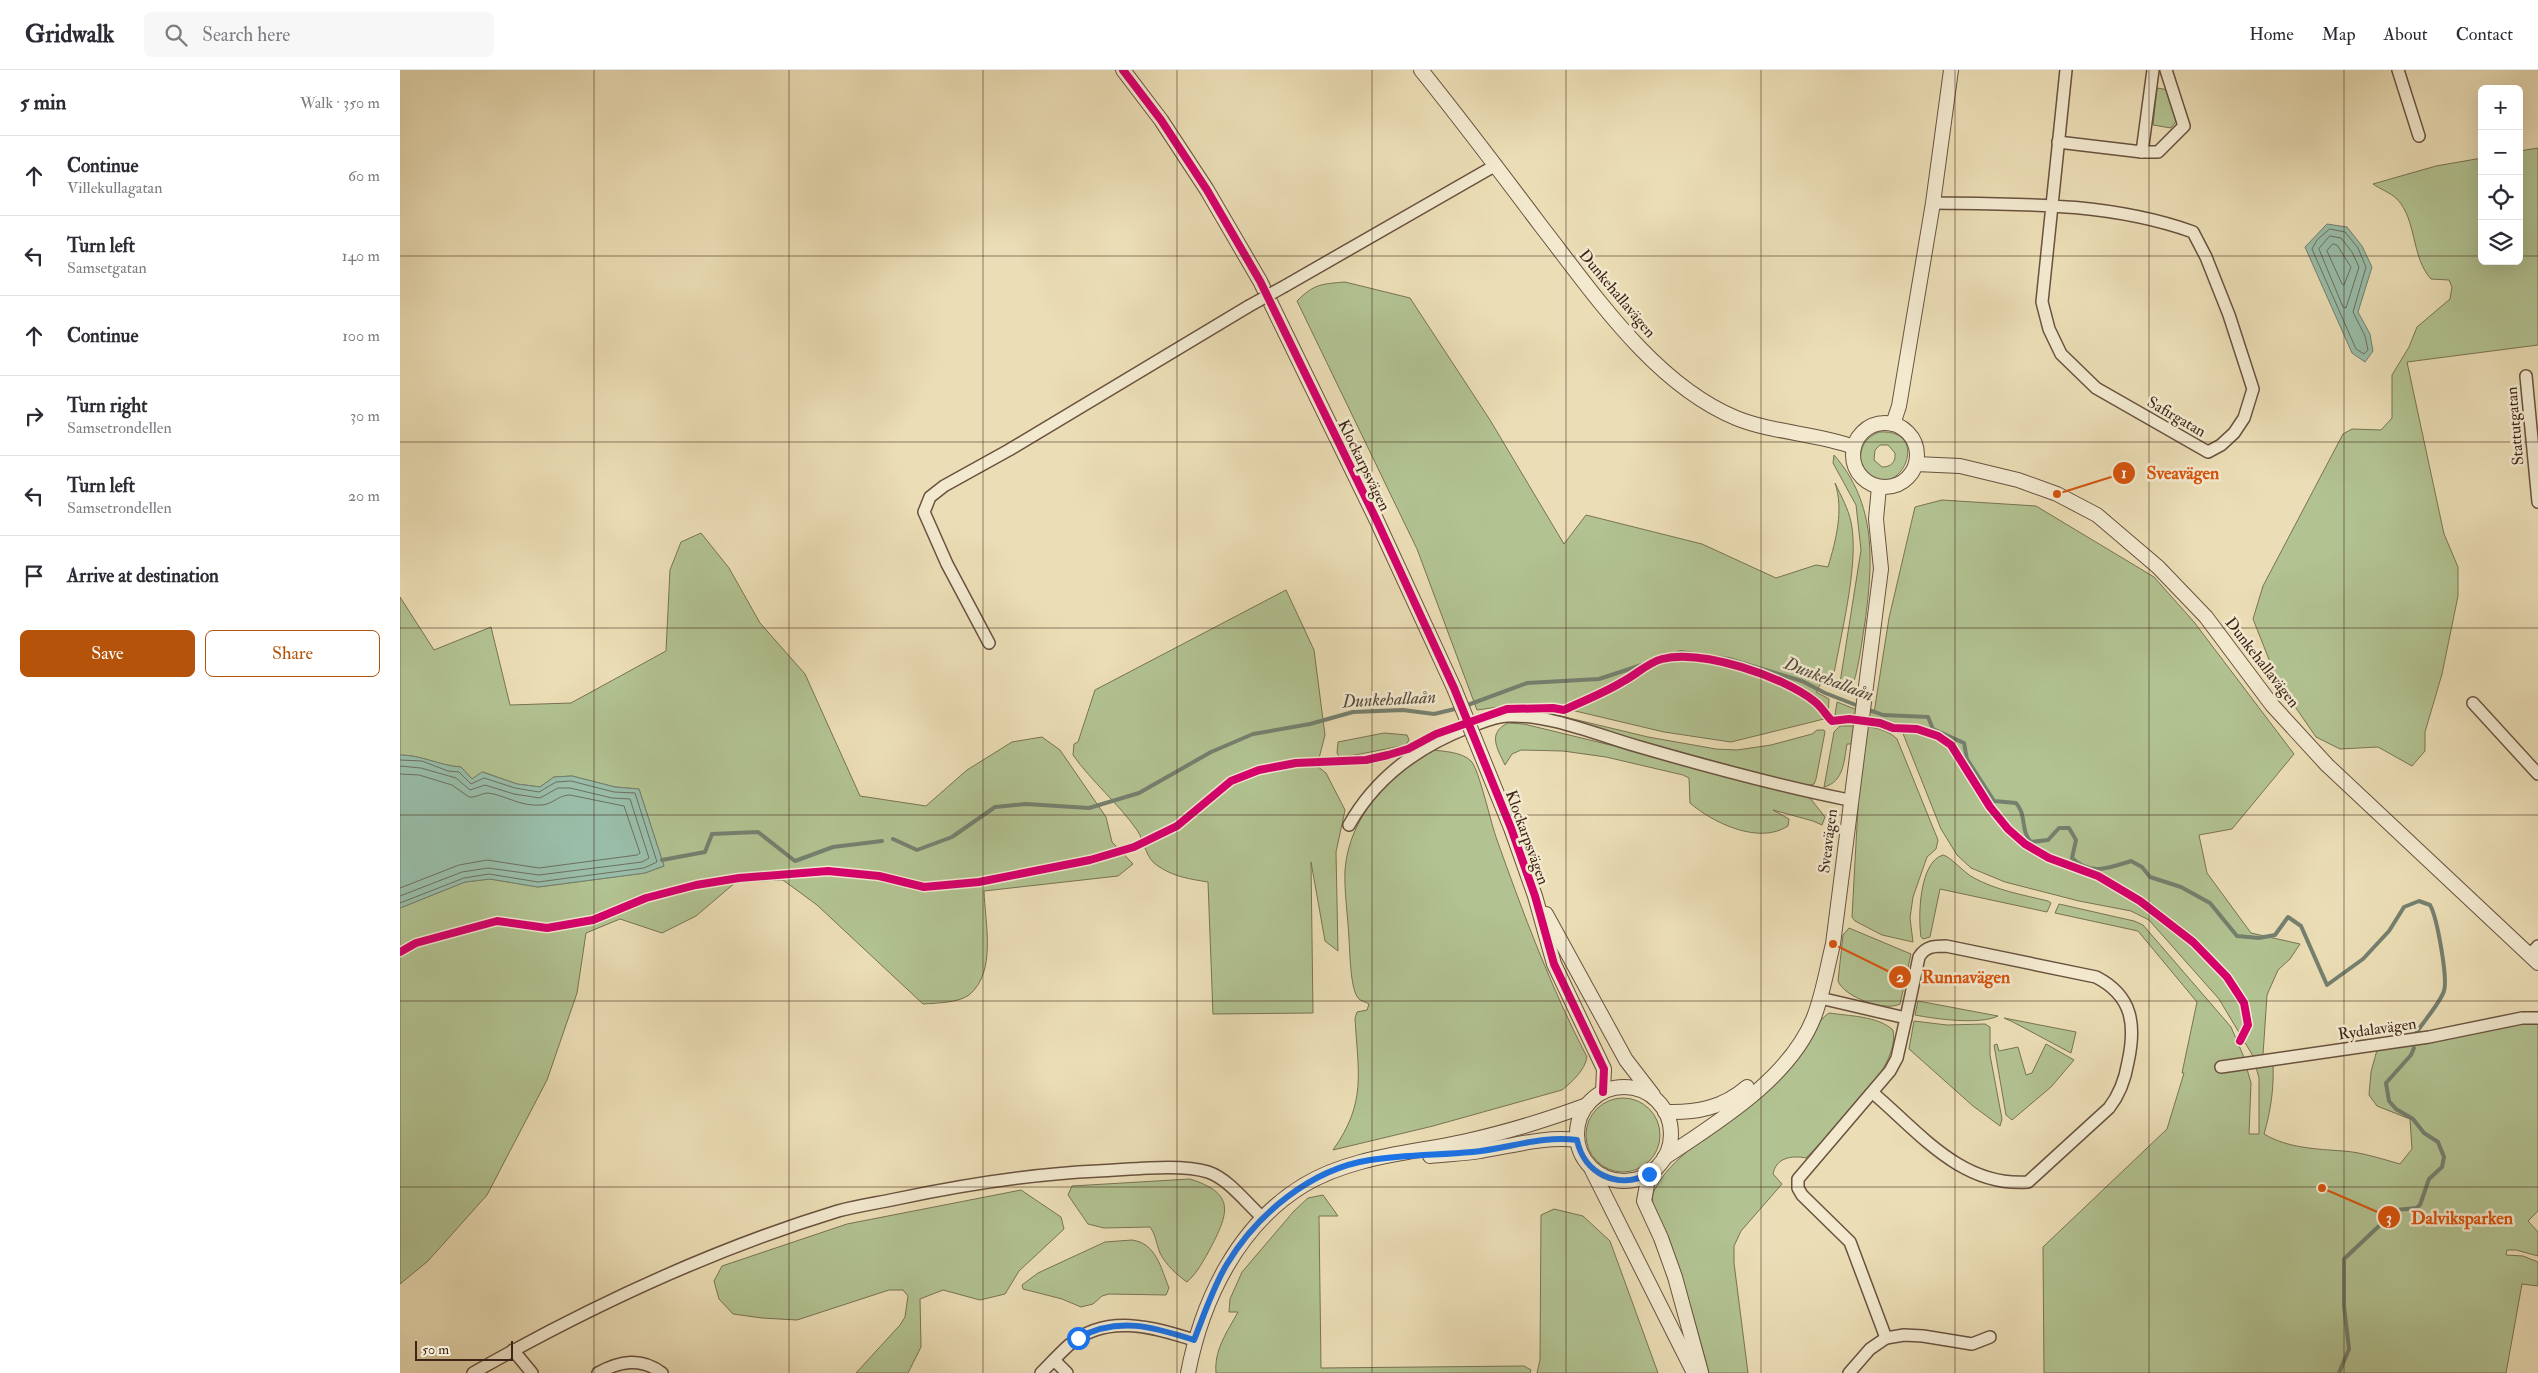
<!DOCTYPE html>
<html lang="en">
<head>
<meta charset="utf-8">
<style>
	body { margin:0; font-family:"IM FELL Double Pica",serif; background:#f7f7f7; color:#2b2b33 }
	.controls { position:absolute; right:15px; top:15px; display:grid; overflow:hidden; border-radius:8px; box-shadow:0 5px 20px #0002 }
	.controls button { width:45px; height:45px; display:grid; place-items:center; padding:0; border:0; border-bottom:1px solid #e1e1e2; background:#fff; color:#2b2b33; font:25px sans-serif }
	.scale { position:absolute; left:15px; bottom:12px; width:98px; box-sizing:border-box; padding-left:5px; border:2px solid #3f2418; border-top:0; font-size:14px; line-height:18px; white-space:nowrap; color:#3f2418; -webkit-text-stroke:4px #f2e9cf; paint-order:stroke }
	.stop { position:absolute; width:15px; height:15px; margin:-11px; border:4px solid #1a73e8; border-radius:50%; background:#fff }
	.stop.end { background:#1a73e8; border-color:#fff; box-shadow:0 1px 5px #0008 }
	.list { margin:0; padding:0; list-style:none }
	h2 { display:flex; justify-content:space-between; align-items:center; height:65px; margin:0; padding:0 20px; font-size:21px }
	h2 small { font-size:16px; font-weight:400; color:#7c7c81 }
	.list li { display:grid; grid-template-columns:32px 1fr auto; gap:15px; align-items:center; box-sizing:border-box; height:80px; padding:0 20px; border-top:1px solid #e1e1e2 }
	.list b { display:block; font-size:19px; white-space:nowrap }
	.list p { margin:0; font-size:16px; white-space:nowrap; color:#7c7c81 }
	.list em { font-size:16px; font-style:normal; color:#7c7c81 }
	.actions { display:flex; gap:10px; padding:15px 20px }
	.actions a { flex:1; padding:11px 0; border:1px solid #b45309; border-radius:8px; text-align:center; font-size:18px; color:#b45309 }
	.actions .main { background:#b45309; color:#fff }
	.icon { flex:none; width:28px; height:28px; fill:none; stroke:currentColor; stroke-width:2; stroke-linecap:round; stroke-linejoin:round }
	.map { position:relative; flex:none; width:2138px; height:1303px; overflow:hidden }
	header { display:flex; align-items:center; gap:30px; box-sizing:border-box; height:70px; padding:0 25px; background:#fff; border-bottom:1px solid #e1e1e2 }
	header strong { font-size:24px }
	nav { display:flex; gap:28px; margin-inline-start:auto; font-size:18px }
	.search { width:350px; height:45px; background:#f7f7f7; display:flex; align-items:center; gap:12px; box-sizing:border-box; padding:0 18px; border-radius:8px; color:#7c7c81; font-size:19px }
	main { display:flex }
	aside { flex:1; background:#fff }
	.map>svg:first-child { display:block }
	.green { fill:#b2c291; stroke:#787354; fill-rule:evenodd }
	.water { fill:#99bda9; stroke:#75806f }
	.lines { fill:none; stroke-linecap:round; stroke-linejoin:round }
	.shore { stroke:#6c7060; stroke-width:1 }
	.stream { stroke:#75806f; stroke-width:4 }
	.minor-casing { stroke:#6a523f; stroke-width:14 }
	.tertiary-casing { stroke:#6a523f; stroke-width:16 }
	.minor { stroke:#f2e9cf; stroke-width:11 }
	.tertiary { stroke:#f2e9cf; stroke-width:14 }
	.minor-bridge-casing { stroke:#6a523f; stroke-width:14; stroke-linecap:butt }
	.tertiary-bridge-casing { stroke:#6a523f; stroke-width:16; stroke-linecap:butt }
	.minor-bridge { stroke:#f2e9cf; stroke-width:11 }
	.tertiary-bridge { stroke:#f2e9cf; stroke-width:14 }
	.cycleway-casing { stroke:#f2e9cf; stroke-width:11 }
	.cycleway { stroke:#d6006c; stroke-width:8 }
	.route { stroke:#1a73e8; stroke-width:6 }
	.grid { fill:none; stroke:#3f2418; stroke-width:1; stroke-opacity:0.55 }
	.labels { text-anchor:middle; stroke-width:5; stroke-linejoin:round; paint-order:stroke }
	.street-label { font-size:16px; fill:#3f2418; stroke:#f2e9cf }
	.water-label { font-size:18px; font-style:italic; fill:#564a3c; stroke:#f2e9cf }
	.leader { fill:none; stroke:#d7540d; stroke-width:2 }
	.callout-dot { fill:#d7540d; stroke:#f2e9cf; stroke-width:2 }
	.mark-label { font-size:15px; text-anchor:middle; font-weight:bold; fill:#fff }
	.callout-label { font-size:18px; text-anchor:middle; font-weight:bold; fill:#d7540d; stroke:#f2e9cf; stroke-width:5; stroke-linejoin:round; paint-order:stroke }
</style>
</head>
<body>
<header>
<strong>Gridwalk</strong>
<div class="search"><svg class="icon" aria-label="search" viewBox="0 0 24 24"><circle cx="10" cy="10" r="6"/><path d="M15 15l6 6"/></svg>Search here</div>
<nav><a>Home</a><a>Map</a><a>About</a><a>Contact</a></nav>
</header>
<main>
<aside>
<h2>5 min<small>Walk · 350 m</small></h2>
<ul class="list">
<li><svg class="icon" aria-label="ahead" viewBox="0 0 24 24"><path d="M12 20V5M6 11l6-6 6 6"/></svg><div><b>Continue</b><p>Villekullagatan</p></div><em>60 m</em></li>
<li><svg class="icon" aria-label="left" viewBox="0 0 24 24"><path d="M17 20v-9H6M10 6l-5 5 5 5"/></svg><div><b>Turn left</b><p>Samsetgatan</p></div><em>140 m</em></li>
<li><svg class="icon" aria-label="ahead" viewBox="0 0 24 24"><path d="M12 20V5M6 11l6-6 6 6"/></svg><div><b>Continue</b></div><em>100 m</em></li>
<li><svg class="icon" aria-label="right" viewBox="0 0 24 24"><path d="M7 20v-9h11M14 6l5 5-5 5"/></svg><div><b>Turn right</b><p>Samsetrondellen</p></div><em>30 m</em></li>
<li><svg class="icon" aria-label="left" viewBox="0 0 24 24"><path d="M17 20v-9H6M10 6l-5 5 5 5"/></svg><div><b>Turn left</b><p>Samsetrondellen</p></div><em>20 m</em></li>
<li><svg class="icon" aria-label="arrive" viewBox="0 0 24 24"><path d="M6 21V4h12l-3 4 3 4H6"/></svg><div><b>Arrive at destination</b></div></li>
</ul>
<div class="actions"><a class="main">Save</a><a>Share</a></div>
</aside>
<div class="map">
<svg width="2138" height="1303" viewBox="0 0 2138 1303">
	<rect width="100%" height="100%" fill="#ebddb5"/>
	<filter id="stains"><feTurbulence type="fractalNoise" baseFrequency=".004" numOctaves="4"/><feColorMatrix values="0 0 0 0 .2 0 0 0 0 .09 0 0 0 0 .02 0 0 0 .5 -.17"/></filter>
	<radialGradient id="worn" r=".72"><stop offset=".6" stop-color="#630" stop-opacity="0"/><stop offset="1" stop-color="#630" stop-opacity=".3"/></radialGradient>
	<g class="green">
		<polygon points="1757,18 1769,20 1778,49 1771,58 1753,55"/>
		<path d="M2138,78v197l-131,17 37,172 14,33v29l-16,78 -17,58v19l-13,15 -34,-19 -38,2 -24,-12 -38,-55 -25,-63 10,-33 80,-152 9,-5 29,1 11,-12v-43l17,-28 8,-20 33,-28 2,-12 -3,-7 -18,-1c-20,-22 -14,-59 -34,-80 -6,-6 -17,-10 -24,-15l63,-18 46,-8v103h37v-110z"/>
		<path d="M945,212l65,16 80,122 74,124 22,-29 116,29 74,34 40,-13 12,2c8,-27 16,-57 7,-84 6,13 13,25 16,39 9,42 -12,119 -19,163l-11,-2 -5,9 13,7 -1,19 -97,24 -67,-10 -114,-27 -45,1 -28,4 -60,-161 -120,-248c17,-17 24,-17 48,-19z"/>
		<path d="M1479,362c59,-4 14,84 -18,32 -2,-15 3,-26 18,-32zM1480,375h8l7,8c1,9 -4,14 -13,14l-8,-7 1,-10z"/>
		<path d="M1434,385c43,49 39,107 31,167 -4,24 -6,48 -15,71l-11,-4 22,-139 -5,-45 -23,-42z"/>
		<polygon points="1542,430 1636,436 1754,507 1794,552 1894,684 1832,759 1799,765 1807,803 1851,863 1900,874 1890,889 1878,900 1867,925 1863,985 1853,986 1819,929 1749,850 1731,841 1679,831 1605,812 1571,798 1557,785 1541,759 1502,661 1478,649 1438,648 1435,645 1437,632 1455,639 1474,643 1489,548 1515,437"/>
		<path d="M301,463l28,35 31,55 45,51 55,122 66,10 41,-36 45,-28 30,-5 18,13 46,67 6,25 21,22 -15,12 -134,15c1,32 13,81 -15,104 -11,8 -33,8 -46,9l-106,-99 -34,-25 -47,2 -40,34 -34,17 -42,-14 -34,14 -9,60 -30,87 -60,115 -59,66 -28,23v-376l65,-26 25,-3 48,8 107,-14 19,-7 -25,-77 -24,-2 -43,-11 -18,1 -14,10 -23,-3 -34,-12 -11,7 -11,-12c-21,-1 -39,-12 -61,-12v-158l34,53 57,-23 19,78 61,-2 95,-52 4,-81 11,-28z"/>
		<path d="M886,520l28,60 11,85 -8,31 9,7 19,37 -9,42 2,99 -13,-10 -14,-79 2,151 -100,1 -5,-132c-18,-3 -34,-5 -50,-16 -13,-8 -13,-24 -21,-36 -19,-27 -45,-48 -64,-75l1,-11 4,-2 17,-52z"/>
		<polygon points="1132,642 1144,642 1248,667 1316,679 1337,680 1371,675 1412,664 1417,660 1424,660 1425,662 1416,709 1414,714 1407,716"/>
		<path d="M1108,653l16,1 152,37 134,37 15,19 -3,8 -9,-4 -40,-11 16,9 -1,7c-29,19 -75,-3 -98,-23l-1,-25 -6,-3 -77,-18 -43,-6 -42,-1 -9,4 -7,11c-8,-17 -18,-32 3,-42z"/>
		<path d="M1440,656c20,0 43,-1 57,13l41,101 -2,9 -9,8 -14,40 -3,21 3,24 -31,-7 -27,-14 -3,-4 7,-129 6,-44h-18c-3,16 -3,38 -23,43l10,-55z"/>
		<polygon points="984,663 1007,665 1009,670 1006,675 940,688 937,683 938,672"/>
		<path d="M1031,680c12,1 31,2 40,11 8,8 20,63 26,79 26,73 54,148 90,217 -2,13 -15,25 -25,33l-129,36 -100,24c34,-48 25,-77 22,-132l2,-6 10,-2 2,-6c-3,-2 -8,-3 -10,-5 -9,-8 -9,-48 -10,-60 -1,-23 -5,-47 -4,-69 4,-53 43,-93 86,-120z"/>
		<path d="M1543,785c8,2 21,18 31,23 22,12 49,17 74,23l3,2 -4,9 -107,-23 -10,48 -7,2 -2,-2c-3,-20 -2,-75 22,-82z"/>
		<path d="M1659,834l75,17 9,4 88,102 12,28 8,28 -2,51h10v-56l-3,-11 17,-4c1,25 -2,47 -9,71 23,14 52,15 79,17 18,1 39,8 57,13l12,-15 -2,-30 -33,-13 -8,-11 2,-23 6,-22 28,-7 117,-20 16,-1v189l-10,10 10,11v24l-22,-6h-9l-1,5 17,1 15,6v24l-16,-2 -16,89h-462l-1,-126 124,-118 17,-56h-2l15,-71 -59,-71 -83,-18z"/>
		<path d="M1449,858l62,26 -11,50c-15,8 -56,-7 -62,-23l5,-46z"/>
		<path d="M1518,931l80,15c-19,9 -62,3 -83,-1z"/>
		<path d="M1429,943c20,3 49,3 64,17 8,39 -61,100 -87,128 -15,-3 -30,0 -33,16l9,10 -41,47 -7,15v17l14,110h-39c-13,-49 -27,-98 -46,-145 -5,-12 -15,-26 -8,-39 19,-38 77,-67 108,-95 14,-13 27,-26 39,-41 9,-12 14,-32 27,-40z"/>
		<polygon points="1604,948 1676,962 1671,983 1613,952"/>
		<polygon points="1514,951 1547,955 1585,954 1590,957 1590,985 1602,1049 1600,1056 1573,1036 1509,979"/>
		<polygon points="1597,974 1599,981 1618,977 1626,1005 1632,1003 1646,974 1674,990 1651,1017 1612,1050 1606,1045 1594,975"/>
		<circle cx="1223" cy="1065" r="37"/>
		<path d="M790,1109c44,14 40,32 21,68 -7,13 -13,25 -24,35 -10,-7 -21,-17 -27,-29 -4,-10 -4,-18 -10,-26l-46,1 -16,-4 -20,-29 4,-9z"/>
		<polygon points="621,1120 661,1147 664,1159 619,1201 605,1224 580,1230 543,1220 520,1229 521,1277 508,1303 456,1303 500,1255 505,1247 508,1226 503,1220 489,1220 397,1250 362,1248 333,1244 319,1229 314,1211 322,1196 447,1154"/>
		<path d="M923,1125l15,21h-19l2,152 203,-2 7,4 -1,3h-314c-2,-23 11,-41 22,-61h-9l1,-13 12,-27 52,-61 14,-13z"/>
		<polygon points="1154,1139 1183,1146 1210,1171 1258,1303 1137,1303 1140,1290 1141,1145"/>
		<path d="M732,1170c24,3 29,28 37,48l-3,7 -57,-1 -7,2 -9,8 -12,3 -19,-8 -39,-10 -1,-4 16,-12 67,-31z"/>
	</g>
	<g class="water">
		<polygon points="1927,154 1947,157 1962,176 1972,197 1958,242 1970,264 1973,281 1965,292 1952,283 1905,177"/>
		<path d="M0,685c22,0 40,11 61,12l11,12 10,-7 35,12 23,3 14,-10 18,-1 43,11 24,2 25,77 -19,7 -107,14 -48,-8 -25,3 -65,26z"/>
	</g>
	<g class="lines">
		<g class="shore">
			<polygon points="1930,159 1945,162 1958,178 1966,197 1953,242 1965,266 1968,280 1964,284 1956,279 1912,179 1917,170"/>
			<polygon points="1930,166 1941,168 1952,182 1959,197 1946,238 1943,237 1919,179"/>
			<polygon points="1933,174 1937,175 1951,197 1944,215 1942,214 1927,181"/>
			<polyline points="0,690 22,691 48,701 59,702 71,714 84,708 115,718 139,722 156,712 171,711 214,722 235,723 257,792 244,798 138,812 89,804 64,808 0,833"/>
			<polyline points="0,696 21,698 56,708 70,720 85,715 114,724 140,728 158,718 170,718 212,728 230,729 249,788 242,792 139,805 88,798 62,802 0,826"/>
			<path d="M0,704l19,1 33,10 17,12c7,1 13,-4 19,-4 17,2 33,14 53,12 11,0 17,-10 29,-10l54,11 16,47 -3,2 -98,13 -52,-8 -28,5 -59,23"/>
		</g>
		<g class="stream">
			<polyline points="1065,636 1127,613 1199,609 1281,582 1329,589 1402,611 1425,623 1461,637"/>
			<path d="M1467,639l16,6 45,2 5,12 31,14 3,16 27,42 22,2c11,12 4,27 15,39l17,-2 11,-12h10l7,12 -4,18c18,18 37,10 59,3l11,6 8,10 31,10 29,16 27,33 22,2 16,-3 13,-18 13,9 26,59 36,-26 26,-28 15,-24 15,-6 11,4c7,12 18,73 14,86 -4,12 -20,30 -28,42"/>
			<polyline points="493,769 517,780 552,767 595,737 626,734 689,738 739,723 811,682 853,664 910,654 953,642 1003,640 1034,644 1059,638"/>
			<polyline points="262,790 305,782 312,764 358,762 395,791 433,777 482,771"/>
			<polyline points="1939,1303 1949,1279 1944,1236 1944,1189 1996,1140 2016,1138 2020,1135 2029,1109 2042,1097 2044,1087 2038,1072 2024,1063 2013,1049 1996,1039 1989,1031 1986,1013 2011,985 2014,978"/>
		</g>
		<g class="minor-casing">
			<g id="minor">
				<polyline points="1998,0 2019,66"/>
				<polyline points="1658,72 1742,82 1753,0"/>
				<polyline points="1742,82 1758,82 1784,56 1766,0"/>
				<path d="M1533,133c87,1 176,-1 260,29l13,25 23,58 24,74 -9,29 -10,15 -13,12 -13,7 -112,-64 -35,-34 -12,-25 -7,-27 24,-232"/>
				<polyline points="885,216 1096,95"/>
				<polyline points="2126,306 2138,432"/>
				<polyline points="589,573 547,494 524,442 530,427 544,416 609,380 849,236"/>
				<polyline points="2073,633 2138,704"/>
				<path d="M949,755c27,-48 68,-78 120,-98 12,-4 26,-11 39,-11 42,-2 92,20 132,31 69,20 139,39 209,53"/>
				<polyline points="2130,885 2138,876"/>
				<polyline points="1420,928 1506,948 1497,988 1490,1001 1398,1109 1398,1118 1402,1125 1450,1172 1486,1268 1470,1279 1449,1303"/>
				<polyline points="1821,997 2029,967 2122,948 2138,948"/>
				<path d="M1473,1023c46,39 88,94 155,89l81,-74c11,-14 16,-28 19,-46 8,-37 5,-66 -32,-85l-150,-31c-12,0 -20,0 -27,11l-13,61"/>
				<polyline points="1486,1268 1504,1265 1523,1266 1572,1274 1590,1267"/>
				<polyline points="113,1280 132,1303"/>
				<polyline points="654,1290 667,1303"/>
				<path d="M73,1303c116,-66 237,-123 365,-162 19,-5 39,-8 58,-12 66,-14 134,-25 202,-28 30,-1 82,-8 110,1 21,7 39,32 55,46"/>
				<path d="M198,1303c22,-12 43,-16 64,0"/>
				<path d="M641,1303c9,-9 18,-19 28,-28 37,-32 84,-18 125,-5"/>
			</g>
		</g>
		<g class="tertiary-casing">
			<g id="tertiary">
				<polyline points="723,0 761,50 807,120 860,211 977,451 1054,618"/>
				<path d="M1021,0c41,51 81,104 120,156 53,68 113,158 195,192 37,15 80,15 118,29"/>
				<circle cx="1485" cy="385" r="32"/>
				<polyline points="1493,354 1499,336 1533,133 1551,0"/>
				<polyline points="1516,394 1560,396 1618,410 1657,424 1697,445 1758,497 1806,547 1872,635 1927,695 2138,893"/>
				<polyline points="1074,667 1111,758 1135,826 1154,894 1204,999 1203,1022"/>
				<polyline points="1146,844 1226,990 1253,1025"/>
				<circle cx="1224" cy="1064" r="47"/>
				<path d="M1265,1042c31,1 58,-4 82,-25"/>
				<path d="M1030,1086c17,-2 34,-2 50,-5 32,-5 65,-15 97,-11"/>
				<path d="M1264,1088c52,-35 126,-79 150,-141 9,-23 13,-49 19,-73l48,-375 -5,-50 3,-32"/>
				<polyline points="1192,1100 1294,1303"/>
				<polyline points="1249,1104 1244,1131 1261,1168 1275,1207 1301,1302"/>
				<path d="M788,1303c14,-73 50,-148 116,-188 50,-30 112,-32 167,-45 40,-9 78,-21 116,-35"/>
			</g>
		</g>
		<use href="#minor" class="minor"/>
		<use href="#tertiary" class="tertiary"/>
		<g class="minor-bridge-casing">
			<polyline id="minor-bridge" points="849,236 885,216"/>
		</g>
		<g class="tertiary-bridge-casing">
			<polyline id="tertiary-bridge" points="1054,618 1074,667"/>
		</g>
		<use href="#minor-bridge" class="minor-bridge"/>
		<use href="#tertiary-bridge" class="tertiary-bridge"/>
		<g class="cycleway-casing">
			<g id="cycleway">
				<polyline points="723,0 761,50 807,120 860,211 977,451 1054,618 1111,758 1135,826 1154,894 1204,999 1203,1022"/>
				<path d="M0,882l16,-9 81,-22 50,7 46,-8 53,-22 50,-13 43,-7 89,-7 51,5 45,11 55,-5 111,-22 44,-13 43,-21 54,-45 28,-11 37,-7 70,-3 22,-5 20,-6 28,-15 71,-25 46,-1 11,2c19,-9 40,-17 58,-28 14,-7 25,-19 40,-23 40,-10 120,17 152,42 7,5 12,14 18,20l17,-2 31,4 13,5 24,1 21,7 13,9 39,62 18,22 17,15 24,14 49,18 42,25 53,41 34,35 17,26 4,22 -8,16"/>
			</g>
		</g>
		<use href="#cycleway" class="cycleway"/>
	</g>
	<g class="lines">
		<path class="route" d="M678,1268c40,-22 76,-11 116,2 10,-25 19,-53 33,-76 30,-50 84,-95 143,-104 34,-5 69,-5 102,-8 35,-3 70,-17 105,-12 7,34 41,50 72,34"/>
	</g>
	<path class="grid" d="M194,0v1303M389,0v1303M583,0v1303M777,0v1303M972,0v1303M1166,0v1303M1361,0v1303M1555,0v1303M1749,0v1303M1944,0v1303M0,186h2082M2119,186h19M0,372h2138M0,558h2138M0,745h2138M0,931h2138M0,1117h2138"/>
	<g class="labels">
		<g class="street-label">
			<text transform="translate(1218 223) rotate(50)" y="6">Dunkehallavägen</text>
			<text transform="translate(1777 346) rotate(30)" y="6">Safirgatan</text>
			<text transform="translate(2114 356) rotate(-95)" y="6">Stattutgatan</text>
			<text transform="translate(965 395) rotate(64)" y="6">Klockarpsvägen</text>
			<text transform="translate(1863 592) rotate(52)" y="6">Dunkehallavägen</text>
			<text transform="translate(1128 767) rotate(70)" y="6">Klockarpsvägen</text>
			<text transform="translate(1427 771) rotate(-83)" y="6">Sveavägen</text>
			<text transform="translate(1977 958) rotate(-8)" y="6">Rydalavägen</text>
		</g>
		<g class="water-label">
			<text transform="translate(1429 609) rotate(21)" y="6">Dunkehallaån</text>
			<text transform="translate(989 629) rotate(-3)" y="6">Dunkehallaån</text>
		</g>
	</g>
	<path class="leader" d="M1657 424L1724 403M1433 874L1500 907M1922 1118L1989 1147"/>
	<g class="callout-dot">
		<circle cx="1657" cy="424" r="5"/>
		<circle cx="1433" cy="874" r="5"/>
		<circle cx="1922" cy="1118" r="5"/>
		<circle cx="1724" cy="403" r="12"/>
		<circle cx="1500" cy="907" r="12"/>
		<circle cx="1989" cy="1147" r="12"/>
	</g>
	<g class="mark-label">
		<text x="1724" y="408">1</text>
		<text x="1500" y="912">2</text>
		<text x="1989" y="1153">3</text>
	</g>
	<g class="callout-label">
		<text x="1783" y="409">Sveavägen</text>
		<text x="1566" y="913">Runnavägen</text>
		<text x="2062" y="1154">Dalviksparken</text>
	</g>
	<rect width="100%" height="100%" filter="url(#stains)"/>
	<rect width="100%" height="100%" fill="url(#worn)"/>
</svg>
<div class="controls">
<button>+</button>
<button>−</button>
<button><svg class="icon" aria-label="locate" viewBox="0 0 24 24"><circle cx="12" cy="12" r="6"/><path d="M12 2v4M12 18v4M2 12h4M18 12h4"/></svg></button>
<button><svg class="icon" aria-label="layers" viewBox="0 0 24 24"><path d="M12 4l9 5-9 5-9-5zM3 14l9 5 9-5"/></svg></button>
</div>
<div class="scale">50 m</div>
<div class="stop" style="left:678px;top:1268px"></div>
<div class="stop end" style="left:1249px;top:1104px"></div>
</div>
</main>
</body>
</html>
